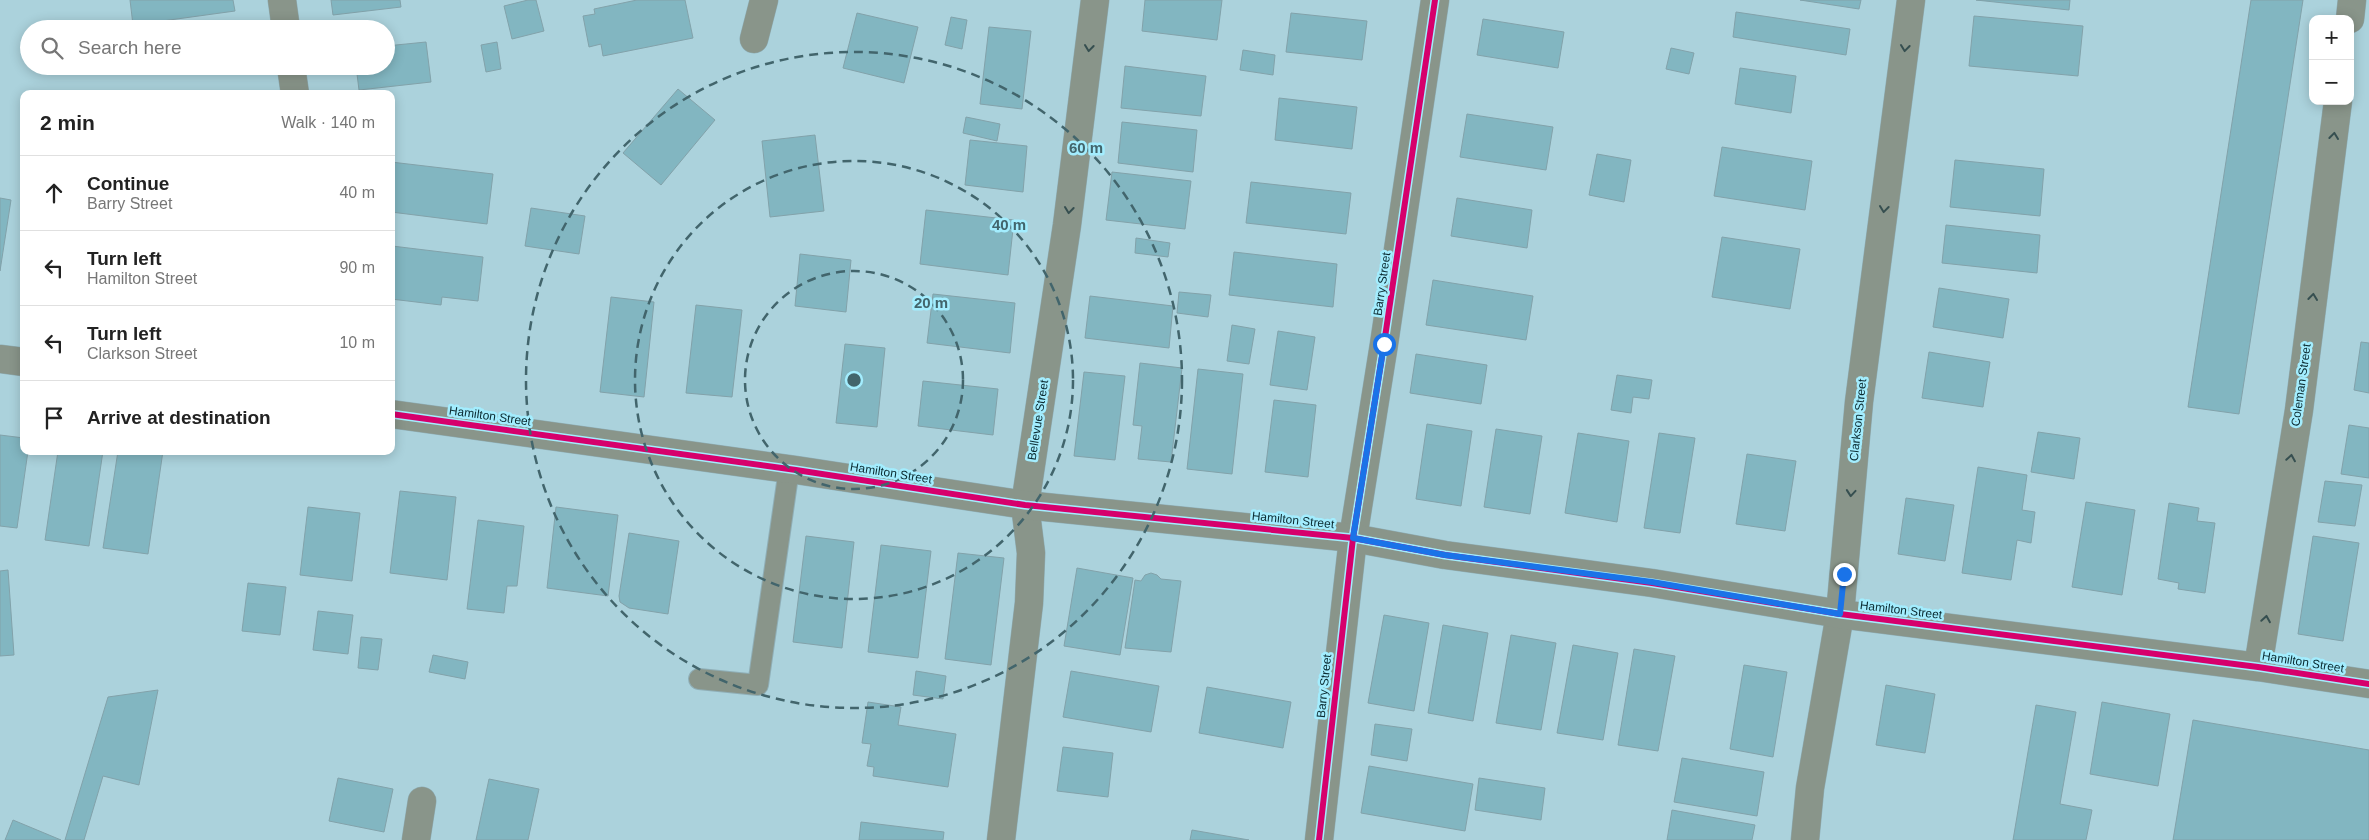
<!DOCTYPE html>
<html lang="en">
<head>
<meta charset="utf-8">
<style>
	body { margin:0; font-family:Helvetica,sans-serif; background:#f6f6f6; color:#222 }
	.controls { position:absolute; right:15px; top:15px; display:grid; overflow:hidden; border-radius:10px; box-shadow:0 2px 12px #0003 }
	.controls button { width:45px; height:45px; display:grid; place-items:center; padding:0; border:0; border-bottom:1px solid #e0e0e0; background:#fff; color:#222; font:25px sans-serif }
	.stop { position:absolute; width:15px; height:15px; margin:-11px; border:4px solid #1a73e8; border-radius:50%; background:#fff }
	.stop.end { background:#1a73e8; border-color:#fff; box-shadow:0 1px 5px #0008 }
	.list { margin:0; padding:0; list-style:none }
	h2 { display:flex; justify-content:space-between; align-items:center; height:65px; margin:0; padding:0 20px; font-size:21px }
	h2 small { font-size:16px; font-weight:400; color:#767676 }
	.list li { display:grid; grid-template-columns:32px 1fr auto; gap:15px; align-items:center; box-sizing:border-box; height:75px; padding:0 20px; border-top:1px solid #e0e0e0 }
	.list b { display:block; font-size:19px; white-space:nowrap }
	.list p { margin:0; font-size:16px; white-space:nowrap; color:#767676 }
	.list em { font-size:16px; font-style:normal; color:#767676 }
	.icon { flex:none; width:28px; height:28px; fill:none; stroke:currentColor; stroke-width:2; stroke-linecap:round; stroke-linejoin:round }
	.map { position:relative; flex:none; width:2369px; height:840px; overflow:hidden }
	.search { position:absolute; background:#fff; box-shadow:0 2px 12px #0003; left:20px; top:20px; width:375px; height:55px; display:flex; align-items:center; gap:12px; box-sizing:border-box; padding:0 18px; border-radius:28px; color:#767676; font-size:19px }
	.panel { position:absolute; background:#fff; box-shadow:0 2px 12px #0003; left:20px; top:90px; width:375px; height:365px; border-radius:10px }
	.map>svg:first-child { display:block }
	.building { fill:#82b6c1; stroke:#82a2aa }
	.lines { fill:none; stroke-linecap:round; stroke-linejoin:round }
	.service-casing { stroke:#8faeb6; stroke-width:22 }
	.minor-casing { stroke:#8faeb6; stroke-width:29 }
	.tertiary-casing { stroke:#8faeb6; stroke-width:29 }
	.service { stroke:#89958a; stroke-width:20 }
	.minor { stroke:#89958a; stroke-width:28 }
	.tertiary { stroke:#89958a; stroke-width:28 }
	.cycleway-casing { stroke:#a3edfe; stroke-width:9 }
	.cycleway { stroke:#d6006c; stroke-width:6 }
	.oneway { stroke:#364f50 }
	.route { stroke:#1a73e8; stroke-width:6 }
	.ring { fill:none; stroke:#42656c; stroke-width:2.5; stroke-dasharray:9 6 }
	.labels { text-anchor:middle; stroke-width:5; stroke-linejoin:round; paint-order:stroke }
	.street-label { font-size:12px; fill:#0a2a30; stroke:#a3edfe }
	.centre { fill:#42656c; stroke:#a3edfe; stroke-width:2.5 }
	.ring-label { font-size:15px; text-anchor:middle; font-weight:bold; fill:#42656c; stroke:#a3edfe; stroke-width:5; stroke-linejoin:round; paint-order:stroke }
</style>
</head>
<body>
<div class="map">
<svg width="2369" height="840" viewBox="0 0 2369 840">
	<rect width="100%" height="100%" fill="#abd2dc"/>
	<g class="building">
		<polygon points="130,0 233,0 235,11 133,25"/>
		<polygon points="331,0 400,0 401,7 333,15"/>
		<polygon points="528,0 536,0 544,31 512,39 504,6"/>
		<polygon points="637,0 685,0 693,38 603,56 601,44 589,47 583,16 595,14 594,9"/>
		<polygon points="1145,0 1222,0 1217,40 1142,31"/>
		<polygon points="1800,0 1861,0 1859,9"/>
		<polygon points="1976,0 2070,0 2069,10"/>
		<polygon points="2251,0 2303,0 2239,414 2188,407"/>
		<polygon points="1736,12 1850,29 1846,55 1733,37"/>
		<polygon points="857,13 918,27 904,83 843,68"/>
		<polygon points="1291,13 1367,21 1362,60 1286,52"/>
		<polygon points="1974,16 2083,26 2078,76 1969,66"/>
		<polygon points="951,17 967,20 962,49 945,45"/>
		<polygon points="1483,19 1564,32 1558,68 1477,55"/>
		<polygon points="989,27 1031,31 1022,109 980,104"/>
		<polygon points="426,42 431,82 359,90 356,66 386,66 386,46"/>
		<polygon points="497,42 501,69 486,72 481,45"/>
		<polygon points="1671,48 1694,53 1689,74 1666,69"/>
		<polygon points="1243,50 1275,55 1273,75 1240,70"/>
		<polygon points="177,66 209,66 209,69 177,70"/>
		<polygon points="1125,66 1206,76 1201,116 1121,108"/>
		<polygon points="1740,68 1796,76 1791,113 1735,104"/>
		<polygon points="678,89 715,120 661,185 623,153"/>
		<polygon points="1279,98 1357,107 1352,149 1275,140"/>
		<polygon points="1467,114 1553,127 1546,170 1460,157"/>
		<polygon points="966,117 1000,124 997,141 963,133"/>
		<polygon points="1122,122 1197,130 1193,172 1118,163"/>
		<polygon points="815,135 824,211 770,217 762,141"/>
		<polygon points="970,140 1027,146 1023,192 965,185"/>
		<polygon points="1722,147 1812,161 1805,210 1714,196"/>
		<polygon points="1597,154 1631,160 1624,202 1589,195"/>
		<polygon points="1955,160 2044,169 2040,216 1950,207"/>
		<polygon points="391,162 493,174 487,224 391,212"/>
		<polygon points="1112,172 1191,181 1185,229 1106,220"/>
		<polygon points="1251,182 1351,193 1346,234 1246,223"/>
		<polygon points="0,198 11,200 0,271"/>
		<polygon points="1457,198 1532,210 1527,248 1451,236"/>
		<polygon points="531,208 585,216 579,254 525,246"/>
		<polygon points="926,210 1014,220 1008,275 920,264"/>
		<polygon points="1946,225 2040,235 2037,273 1942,263"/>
		<polygon points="1722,237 1800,249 1790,309 1712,297"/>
		<polygon points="1136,238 1170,243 1168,257 1135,253"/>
		<polygon points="392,246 483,257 478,301 442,297 441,305 391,299"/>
		<polygon points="1234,252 1337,264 1333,307 1229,295"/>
		<polygon points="800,254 851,260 846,312 795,306"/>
		<polygon points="1433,280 1533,296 1526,340 1426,325"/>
		<polygon points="1939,288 2009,299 2003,338 1933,327"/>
		<polygon points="1179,292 1211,295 1208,317 1177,313"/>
		<polygon points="933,294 1015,303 1010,353 927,343"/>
		<polygon points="1090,296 1173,306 1169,348 1085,338"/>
		<polygon points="611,297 654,302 644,397 600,392"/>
		<polygon points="696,305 742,310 732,397 686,393"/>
		<polygon points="1232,325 1255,329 1249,364 1227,361"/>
		<polygon points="1278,331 1315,337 1307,390 1270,385"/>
		<polygon points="2361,342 2369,343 2369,393 2354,390"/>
		<polygon points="845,344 885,348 877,427 836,423"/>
		<polygon points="1929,352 1990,362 1983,407 1922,398"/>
		<polygon points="1416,354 1487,365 1481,404 1410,393"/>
		<polygon points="1140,363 1182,368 1171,462 1138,459 1142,426 1133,425"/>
		<polygon points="1198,369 1243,374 1232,474 1187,469"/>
		<polygon points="1084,372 1125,376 1115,460 1074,456"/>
		<polygon points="1617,375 1652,380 1649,399 1633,397 1631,413 1611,410"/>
		<polygon points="923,381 998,389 993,435 918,426"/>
		<polygon points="1274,400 1316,405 1308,477 1265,472"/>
		<polygon points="1427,424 1472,431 1461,506 1416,499"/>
		<polygon points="2349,425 2369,428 2369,478 2341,474"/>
		<polygon points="1496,429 1542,436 1530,514 1484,507"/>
		<polygon points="2038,432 2080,438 2074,479 2031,472"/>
		<polygon points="1578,433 1629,441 1617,522 1565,513"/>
		<polygon points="1659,433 1695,438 1680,533 1644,528"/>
		<polygon points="0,435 24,438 24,451 28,451 17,528 0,526"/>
		<polygon points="58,451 103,451 89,546 45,540"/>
		<polygon points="118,451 163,451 148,554 103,548"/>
		<polygon points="1747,454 1796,461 1785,531 1736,524"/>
		<polygon points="1978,467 2027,475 2022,510 2035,512 2031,543 2017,540 2011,580 1962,573"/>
		<polygon points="2325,481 2362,485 2355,526 2318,522"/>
		<polygon points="400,491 456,497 447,580 390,573"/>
		<polygon points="1906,498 1954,505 1945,561 1898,554"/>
		<polygon points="2086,502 2135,510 2122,595 2072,587"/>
		<polygon points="2169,503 2199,508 2197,521 2215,523 2205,593 2178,589 2179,583 2158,579"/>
		<polygon points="308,507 360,513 352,581 300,575"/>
		<polygon points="556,507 618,515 608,596 547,588"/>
		<polygon points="478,520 524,526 517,586 507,586 504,613 467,609"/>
		<polygon points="629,533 679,541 668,614 629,608 620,602 619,596"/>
		<polygon points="806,536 854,542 842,648 793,642"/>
		<polygon points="2313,536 2359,543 2343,641 2298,634"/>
		<polygon points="881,545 931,551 918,658 868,652"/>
		<polygon points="958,553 1004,558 991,665 945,659"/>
		<polygon points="1077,568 1133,578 1120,655 1064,646"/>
		<polygon points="8,570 14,655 0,656 0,571"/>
		<polygon points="1151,573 1157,575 1161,579 1181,581 1171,652 1125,648 1135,580 1141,581 1145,575"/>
		<polygon points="248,583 286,587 280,635 242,631"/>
		<polygon points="318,611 353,615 348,654 313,650"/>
		<polygon points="1384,615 1429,623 1414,711 1368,703"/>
		<polygon points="1443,625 1488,633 1473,721 1428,713"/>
		<polygon points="1511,635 1556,643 1541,730 1496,723"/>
		<polygon points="361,637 382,639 378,670 358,668"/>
		<polygon points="1573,645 1618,653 1603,740 1557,733"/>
		<polygon points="1634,649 1675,656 1658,751 1618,745"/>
		<polygon points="433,655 468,662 465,679 429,672"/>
		<polygon points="1744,665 1787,672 1773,757 1730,749"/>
		<polygon points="916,671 946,676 943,699 913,695"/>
		<polygon points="1071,671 1159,686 1151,732 1063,717"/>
		<polygon points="1886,685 1935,694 1925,753 1876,745"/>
		<polygon points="1207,687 1291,702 1283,748 1199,733"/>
		<polygon points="158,690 139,785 103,776 84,840 65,840 108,697"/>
		<polygon points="868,702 901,707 898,725 956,734 948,787 873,776 874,767 867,766 871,744 862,743"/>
		<polygon points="2102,702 2170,714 2158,786 2090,774"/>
		<polygon points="2036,705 2076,712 2060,804 2092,810 2086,840 2013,840"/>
		<polygon points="2193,720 2369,750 2369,840 2173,840"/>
		<polygon points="1375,724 1412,729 1407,761 1371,755"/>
		<polygon points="1063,747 1113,753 1108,797 1057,791"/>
		<polygon points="1682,758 1764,772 1757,816 1674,802"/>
		<polygon points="1369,766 1473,784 1465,831 1361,813"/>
		<polygon points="338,778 393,789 384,832 329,821"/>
		<polygon points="1479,778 1545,788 1541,820 1475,810"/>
		<polygon points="489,779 539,789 528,840 476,840"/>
		<polygon points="1672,810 1755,825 1752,840 1667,840"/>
		<polygon points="13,820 61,840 5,840"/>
		<polygon points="861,822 944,832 943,840 859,840"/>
		<polygon points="1192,830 1249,840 1190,840"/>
	</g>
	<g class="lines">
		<g class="service-casing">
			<polyline id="service" points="699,679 758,685 789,469"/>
		</g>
		<g class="minor-casing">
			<g id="minor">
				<polyline points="282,0 286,29"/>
				<polyline points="2350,19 2352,0"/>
				<polyline points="754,39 764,0"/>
				<polyline points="291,66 295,94"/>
				<polyline points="2258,667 2299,410 2338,101"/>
				<polyline points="416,840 422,801"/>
				<polyline points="1001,840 1029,603 1031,553 1025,505 1067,225 1095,0"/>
				<polyline points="1319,840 1353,538 1384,344 1435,0"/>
				<polyline points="1805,840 1810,788 1840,614 1859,402 1911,0"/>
			</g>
		</g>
		<g class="tertiary-casing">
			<g id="tertiary">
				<polyline points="0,359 24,362"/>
				<polyline points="391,414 796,470 1025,505 1353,538 1445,555 1652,583 1840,614 2258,667 2369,684"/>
			</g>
		</g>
		<use href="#service" class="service"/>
		<use href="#minor" class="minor"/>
		<use href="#tertiary" class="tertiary"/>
		<g class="cycleway-casing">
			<g id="cycleway">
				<polyline points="391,414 796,470 1025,505 1353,538 1445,555 1652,583 1840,614 2258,667 2369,684"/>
				<polyline points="1319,840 1353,538 1384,344 1435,0"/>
			</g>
		</g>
		<use href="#cycleway" class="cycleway"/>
	</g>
	<defs><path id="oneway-chevron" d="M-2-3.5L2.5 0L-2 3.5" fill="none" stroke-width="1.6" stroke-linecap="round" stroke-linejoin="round" transform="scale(1.25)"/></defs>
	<g class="oneway">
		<use href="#oneway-chevron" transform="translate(1089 48) rotate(97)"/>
		<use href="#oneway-chevron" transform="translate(1905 48) rotate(97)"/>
		<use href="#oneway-chevron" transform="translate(2334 136) rotate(-83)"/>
		<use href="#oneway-chevron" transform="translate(1884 209) rotate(97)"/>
		<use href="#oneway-chevron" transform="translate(1069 210) rotate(97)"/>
		<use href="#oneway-chevron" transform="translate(2313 297) rotate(-83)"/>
		<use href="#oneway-chevron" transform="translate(2291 458) rotate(-81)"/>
		<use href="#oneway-chevron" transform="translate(1851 493) rotate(95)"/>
		<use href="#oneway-chevron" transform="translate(2266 619) rotate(-81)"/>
	</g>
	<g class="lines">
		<polyline class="route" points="1384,344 1353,538 1445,555 1652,582 1840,614 1844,574"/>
	</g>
	<g class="ring">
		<circle cx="854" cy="380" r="109"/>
		<circle cx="854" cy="380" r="219"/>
		<circle cx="854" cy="380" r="328"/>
	</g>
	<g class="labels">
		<g class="street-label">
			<text transform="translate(1382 284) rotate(-82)" y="4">Barry Street</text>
			<text transform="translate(2301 385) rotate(-82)" y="4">Coleman Street</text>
			<text transform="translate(490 416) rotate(8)" y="4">Hamilton Street</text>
			<text transform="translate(1038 420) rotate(-81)" y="4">Bellevue Street</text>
			<text transform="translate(1858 420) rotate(-84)" y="4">Clarkson Street</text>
			<text transform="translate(891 473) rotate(9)" y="4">Hamilton Street</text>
			<text transform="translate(1293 520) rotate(6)" y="4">Hamilton Street</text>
			<text transform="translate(1901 610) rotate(7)" y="4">Hamilton Street</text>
			<text transform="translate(2303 662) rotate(9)" y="4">Hamilton Street</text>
			<text transform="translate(1324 686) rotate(-84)" y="4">Barry Street</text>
		</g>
	</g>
	<circle cx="854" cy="380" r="8" class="centre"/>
	<g class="ring-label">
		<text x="1086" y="153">60 m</text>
		<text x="1009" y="230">40 m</text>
		<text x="931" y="308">20 m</text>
	</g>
</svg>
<div class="controls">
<button>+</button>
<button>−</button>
</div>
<div class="stop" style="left:1384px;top:344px"></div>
<div class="stop end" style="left:1844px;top:574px"></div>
<div class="search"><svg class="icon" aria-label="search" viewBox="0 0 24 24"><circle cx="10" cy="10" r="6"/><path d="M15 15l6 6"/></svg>Search here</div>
<section class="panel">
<h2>2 min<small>Walk · 140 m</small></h2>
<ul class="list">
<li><svg class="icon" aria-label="ahead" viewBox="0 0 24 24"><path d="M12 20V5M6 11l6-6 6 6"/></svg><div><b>Continue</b><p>Barry Street</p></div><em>40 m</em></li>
<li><svg class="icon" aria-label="left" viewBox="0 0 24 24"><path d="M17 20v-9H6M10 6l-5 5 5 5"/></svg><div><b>Turn left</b><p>Hamilton Street</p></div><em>90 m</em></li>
<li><svg class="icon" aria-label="left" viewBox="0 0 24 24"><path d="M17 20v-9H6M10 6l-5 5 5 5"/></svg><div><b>Turn left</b><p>Clarkson Street</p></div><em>10 m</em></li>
<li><svg class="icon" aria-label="arrive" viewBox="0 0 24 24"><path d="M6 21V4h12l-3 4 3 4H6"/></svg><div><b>Arrive at destination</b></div></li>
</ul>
</section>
</div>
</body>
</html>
